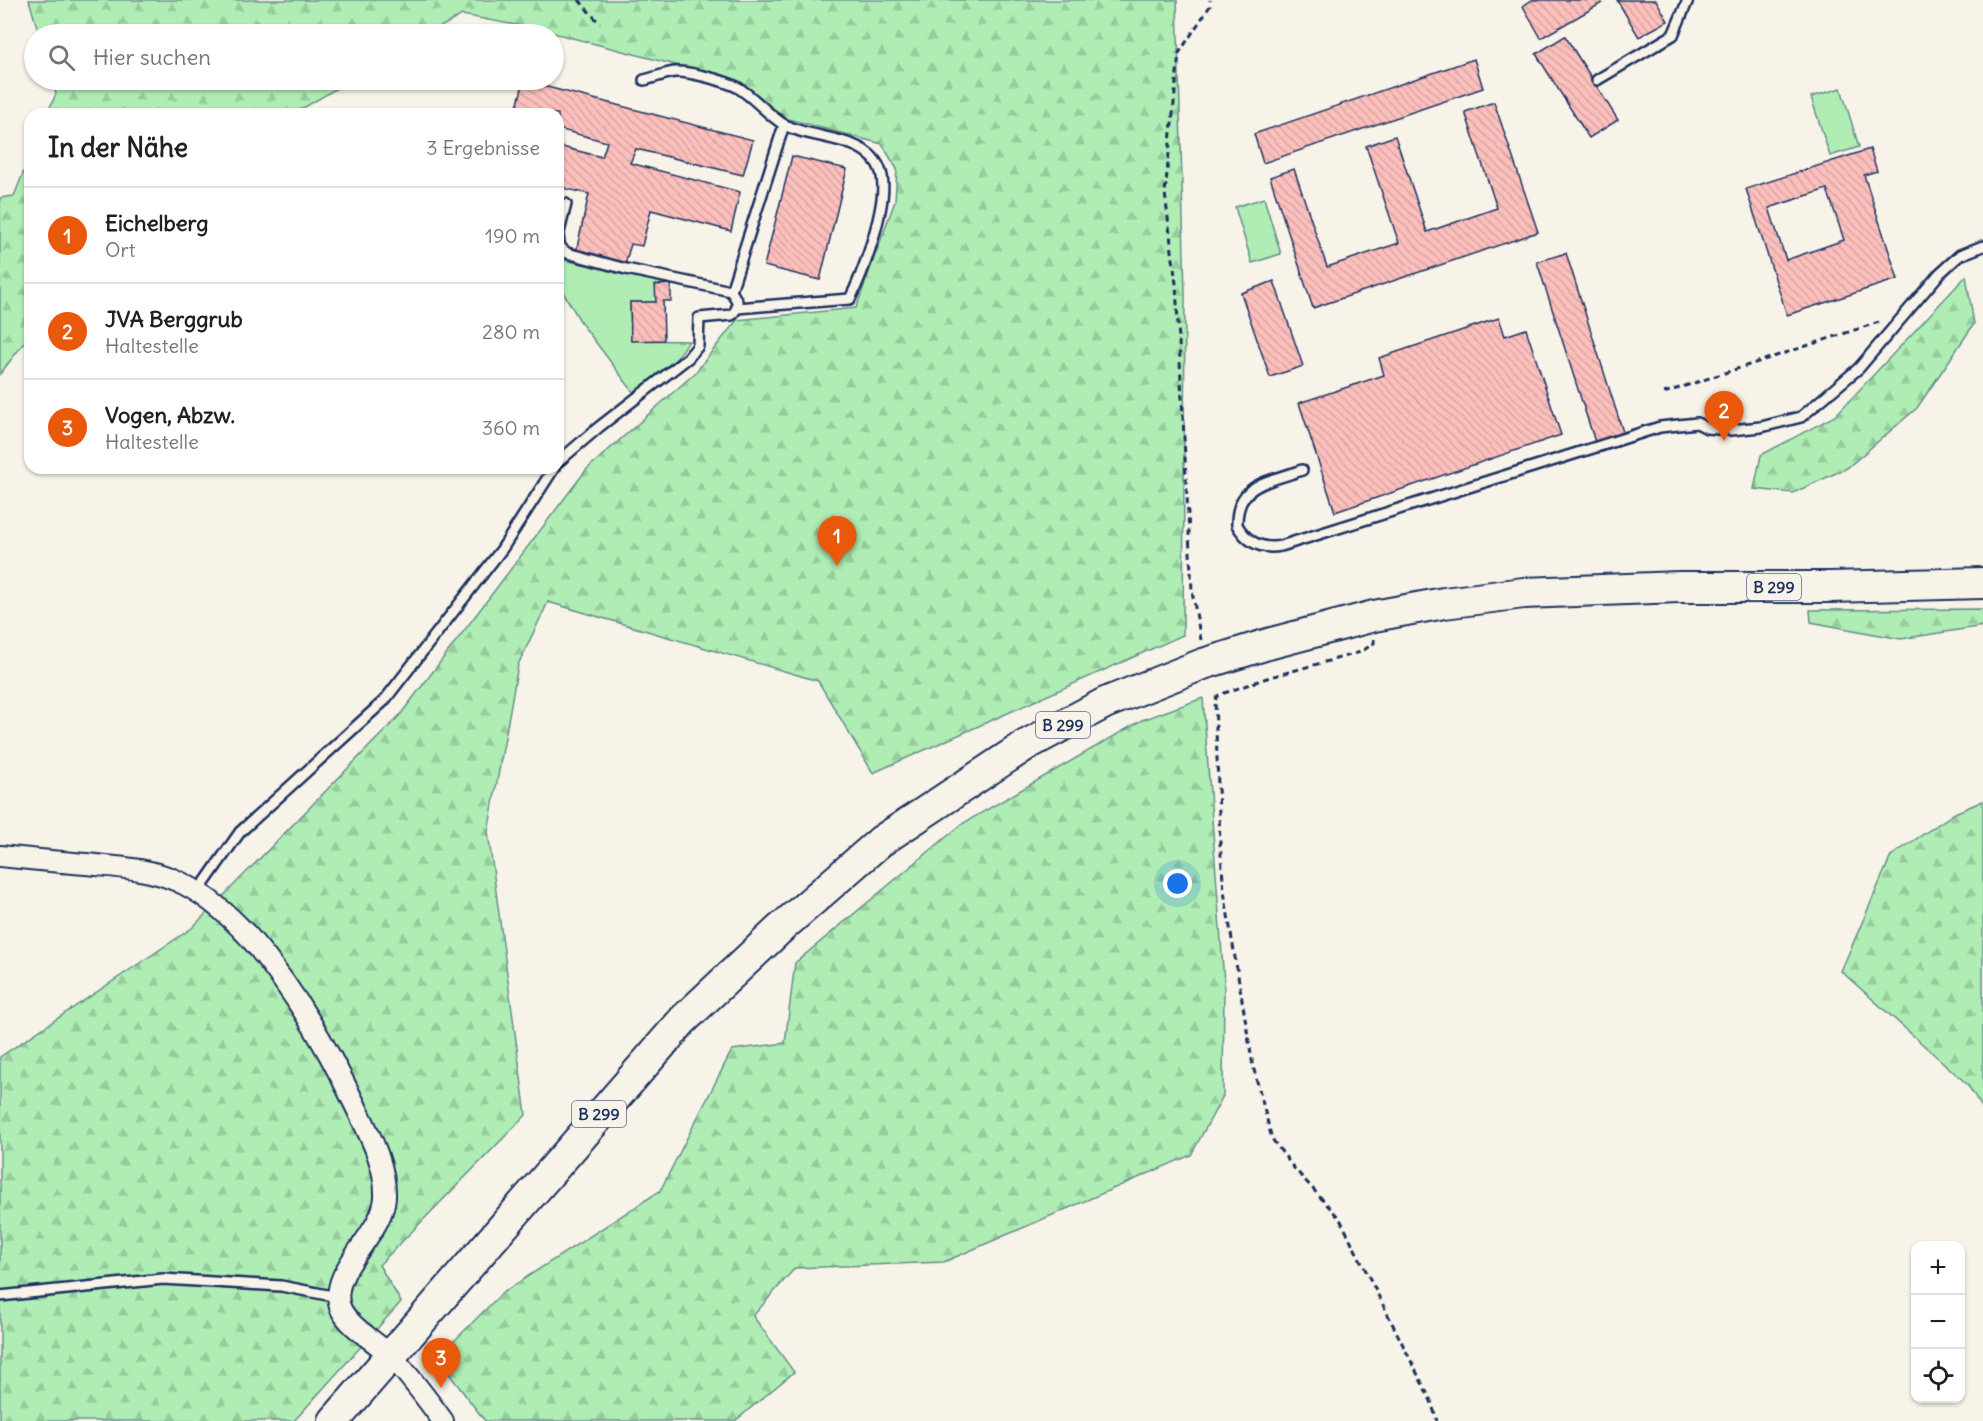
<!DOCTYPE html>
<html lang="de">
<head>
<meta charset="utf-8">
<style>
	body { margin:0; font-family:Delius,sans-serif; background:#f2f2f2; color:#202124 }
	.controls { position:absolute; right:18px; bottom:18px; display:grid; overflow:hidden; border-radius:12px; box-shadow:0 2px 4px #0004 }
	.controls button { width:54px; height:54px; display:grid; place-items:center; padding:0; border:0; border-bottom:2px solid #e0e0e0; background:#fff; color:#202124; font:30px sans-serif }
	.you { position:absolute; left:1178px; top:884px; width:21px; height:21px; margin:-15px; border:4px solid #fff; border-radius:50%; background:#1a73e8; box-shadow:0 0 0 9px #1a73e833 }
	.badge { display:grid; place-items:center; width:39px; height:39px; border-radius:50%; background:#ea580c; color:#fff; font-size:20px; font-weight:700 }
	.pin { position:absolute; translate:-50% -50px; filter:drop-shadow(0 2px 3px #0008) }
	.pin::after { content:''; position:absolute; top:32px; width:21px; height:18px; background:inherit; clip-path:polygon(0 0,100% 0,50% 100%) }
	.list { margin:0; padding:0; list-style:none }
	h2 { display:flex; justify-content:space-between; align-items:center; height:78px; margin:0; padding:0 24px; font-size:26px }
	h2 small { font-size:20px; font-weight:400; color:#757577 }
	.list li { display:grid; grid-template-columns:39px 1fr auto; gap:18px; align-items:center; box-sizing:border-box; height:96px; padding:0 24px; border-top:2px solid #e0e0e0 }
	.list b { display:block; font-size:22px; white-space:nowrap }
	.list p { margin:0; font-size:20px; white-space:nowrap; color:#757577 }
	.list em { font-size:20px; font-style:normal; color:#757577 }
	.icon { flex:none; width:33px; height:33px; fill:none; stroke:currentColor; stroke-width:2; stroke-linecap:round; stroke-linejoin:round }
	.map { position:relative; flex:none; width:1983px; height:1421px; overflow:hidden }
	.search { position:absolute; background:#fff; box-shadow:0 2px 4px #0004; left:24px; top:24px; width:540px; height:66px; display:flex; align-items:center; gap:15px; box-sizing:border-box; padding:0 21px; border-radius:33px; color:#757577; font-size:22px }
	.panel { position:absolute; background:#fff; box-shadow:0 2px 4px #0004; left:24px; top:108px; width:540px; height:366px; border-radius:18px }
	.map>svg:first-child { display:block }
	.forest { fill:url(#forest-firs); stroke:#658e89; stroke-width:1.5 }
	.garden { fill:#afedb4; stroke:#658e89; stroke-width:1.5 }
	.building { fill:url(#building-back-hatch); stroke:#1b2f5e; stroke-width:1.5; fill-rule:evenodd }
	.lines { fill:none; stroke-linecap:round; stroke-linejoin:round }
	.service-casing { stroke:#1b2f5e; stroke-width:14 }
	.minor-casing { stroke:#1b2f5e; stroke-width:24 }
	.primary-casing { stroke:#1b2f5e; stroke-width:34 }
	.path { stroke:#1b2f5e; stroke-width:3; stroke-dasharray:6 4.5; stroke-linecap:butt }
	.service { stroke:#f7f3e8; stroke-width:9 }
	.minor { stroke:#f7f3e8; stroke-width:20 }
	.primary { stroke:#f7f3e8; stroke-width:30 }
	.labels { text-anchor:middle; stroke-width:4.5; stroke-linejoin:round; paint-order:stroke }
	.shield { fill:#f7f3e8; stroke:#5d6a87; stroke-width:1.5 }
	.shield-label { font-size:16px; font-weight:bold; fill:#1b2f5e }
</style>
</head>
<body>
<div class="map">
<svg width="1983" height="1421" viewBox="0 0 1983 1421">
	<defs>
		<pattern id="forest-firs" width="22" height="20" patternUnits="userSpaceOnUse" patternTransform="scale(1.5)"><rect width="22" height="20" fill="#afedb4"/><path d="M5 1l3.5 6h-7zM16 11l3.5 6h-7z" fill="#96cc9d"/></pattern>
		<pattern id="building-back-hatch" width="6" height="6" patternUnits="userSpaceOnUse" patternTransform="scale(1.5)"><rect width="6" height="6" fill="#fbbfbc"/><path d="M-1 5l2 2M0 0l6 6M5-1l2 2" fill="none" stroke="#d7a4a4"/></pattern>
	</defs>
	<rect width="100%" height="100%" fill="#f7f3e8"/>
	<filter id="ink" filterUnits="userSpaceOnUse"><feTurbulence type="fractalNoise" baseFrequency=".0167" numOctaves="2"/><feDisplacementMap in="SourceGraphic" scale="12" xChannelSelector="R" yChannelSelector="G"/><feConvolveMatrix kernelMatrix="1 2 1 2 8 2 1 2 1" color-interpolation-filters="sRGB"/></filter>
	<g filter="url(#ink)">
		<g class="forest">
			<polygon points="29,0 1177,0 1185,294 1183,635 873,773 818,681 548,602 518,665 488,832 526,1115 379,1265 401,1302 294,1421 0,1421 0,1057 192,928 400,715 586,470 695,373 737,320 856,308 895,201 897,169 882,144 788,119 737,81 542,30 462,15 428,34 39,34"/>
			<polygon points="52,80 351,80 298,111 217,114 47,114 56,94"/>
			<polygon points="30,156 30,335 0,374 0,198 14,196"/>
			<polygon points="1966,276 1974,324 1917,408 1847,468 1793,493 1754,489 1761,455 1835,416"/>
			<polygon points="1983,609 1983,626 1901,639 1811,622 1810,610"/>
			<polygon points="1203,698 1224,982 1223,1096 1191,1155 944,1262 795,1268 753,1316 794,1372 735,1421 485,1421 437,1358 502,1293 660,1191 732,1050 785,1043 795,963 962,824 1142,720"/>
			<polygon points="1983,801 1983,1109 1967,1084 1841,971 1891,856 1955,813"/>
		</g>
		<g class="garden">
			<polygon points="1841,88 1859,147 1830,156 1811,97"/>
			<polygon points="1264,198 1281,254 1252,263 1235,207"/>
			<polygon points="558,259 671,282 671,284 656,285 656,302 630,302 631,340 689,341 677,358 634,393 582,324 558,284"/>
		</g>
		<g class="building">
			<polygon points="1532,0 1600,0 1602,3 1541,38 1523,6"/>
			<polygon points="1617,0 1656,0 1668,21 1639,37"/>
			<polygon points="1565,36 1618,120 1589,138 1536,54"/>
			<polygon points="1474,59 1483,88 1263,163 1254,134"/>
			<polygon points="524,81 753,140 743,175 636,149 630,163 740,192 731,231 651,210 642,246 631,244 625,264 576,252 589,194 558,187 558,146 602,157 607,142 558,129 558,114 515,114"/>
			<polygon points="1494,102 1538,232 1313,308 1270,177 1294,169 1327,267 1399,243 1366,146 1395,136 1427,232 1497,208 1465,112"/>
			<path d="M1870,149l7,22 -13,4 34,104 -111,36 -41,-126zM1827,189l17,51 -58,20 -17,-52z"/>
			<polygon points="792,156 847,169 820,280 764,266"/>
			<polygon points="1566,253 1623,432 1595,442 1537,262"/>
			<polygon points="1274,281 1303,366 1270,377 1241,293"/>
			<polygon points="671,284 671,301 663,301 664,340 631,341 630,302 656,302 655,285"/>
			<polygon points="1499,318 1505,336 1526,329 1561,435 1335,512 1299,403 1384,375 1379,358"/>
			<polygon points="1643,426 1647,437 1599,453 1595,442"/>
		</g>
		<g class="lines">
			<g class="service-casing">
				<g id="service">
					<path d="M644,80c10,-2 21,-7 31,-8 14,-1 50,9 62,15 17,10 30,27 46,37 29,17 86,10 98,48 9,28 -18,101 -31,127l-113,9"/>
					<polyline points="1597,80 1673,35 1688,0"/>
					<polyline points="558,236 566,204"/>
					<polyline points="558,237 560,247 567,253 626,269 731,291 737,301 737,308 732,315 699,318 698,346 688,358 599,427 558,462"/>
					<polyline points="731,291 784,125"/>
					<path d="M1302,470c-33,12 -66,13 -65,55 10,17 24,25 44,21l379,-119 37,-4 10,5 24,2 30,-3 40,-10 58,-49 81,-95 20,-18 23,-9"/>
					<polyline points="198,892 240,832 384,701 502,549 554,468"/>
					<polyline points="0,1296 163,1279 281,1286 338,1297"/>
				</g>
			</g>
			<g class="minor-casing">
				<path id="minor" d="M0,856c29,3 57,6 86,8 29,3 62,4 89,16 29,12 54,35 75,58 44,51 79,112 108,173 13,27 28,55 27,86 -2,38 -57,73 -45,110 7,19 37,35 52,50 19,20 35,42 51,64"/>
			</g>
			<g class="primary-casing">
				<polyline id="primary" points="334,1421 683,1020 781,928 881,841 1026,745 1105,703 1203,664 1268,644 1374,616 1444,603 1524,593 1679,587 1830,587 1983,583"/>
			</g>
			<g class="path">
				<polyline points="579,0 600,24"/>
				<polyline points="1664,393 1882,321"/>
				<polyline points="1374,639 1374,643 1361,652 1267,678 1219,695 1215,700 1220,843 1224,891 1253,1066 1272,1139 1293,1167 1340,1219 1431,1401 1437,1421"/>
				<polyline points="1201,640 1192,591 1176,284 1165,193 1179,53 1210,6 1210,0"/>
			</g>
			<use href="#service" class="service"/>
			<use href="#minor" class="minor"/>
			<use href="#primary" class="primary"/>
		</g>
	</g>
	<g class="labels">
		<g class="shield">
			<rect x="1747" y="574" width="54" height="26" rx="4.5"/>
			<rect x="1036" y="712" width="54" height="26" rx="4.5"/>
			<rect x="572" y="1101" width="54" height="26" rx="4.5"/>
		</g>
		<g class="shield-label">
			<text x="1774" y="593">B 299</text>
			<text x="1063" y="731">B 299</text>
			<text x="599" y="1120">B 299</text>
		</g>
	</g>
</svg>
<div class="controls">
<button>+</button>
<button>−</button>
<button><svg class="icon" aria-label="locate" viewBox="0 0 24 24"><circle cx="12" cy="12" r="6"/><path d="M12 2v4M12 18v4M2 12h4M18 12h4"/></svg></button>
</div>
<div class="you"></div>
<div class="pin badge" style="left:837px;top:566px">1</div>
<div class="pin badge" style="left:1724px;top:441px">2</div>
<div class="pin badge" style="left:441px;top:1388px">3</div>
<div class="search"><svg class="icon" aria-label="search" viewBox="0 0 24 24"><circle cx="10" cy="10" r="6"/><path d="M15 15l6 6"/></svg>Hier suchen</div>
<section class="panel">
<h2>In der Nähe<small>3 Ergebnisse</small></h2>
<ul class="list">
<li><span class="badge">1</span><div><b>Eichelberg</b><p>Ort</p></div><em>190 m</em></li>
<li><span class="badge">2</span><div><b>JVA Berggrub</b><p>Haltestelle</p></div><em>280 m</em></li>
<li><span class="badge">3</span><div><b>Vogen, Abzw.</b><p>Haltestelle</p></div><em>360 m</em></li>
</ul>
</section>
</div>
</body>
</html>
